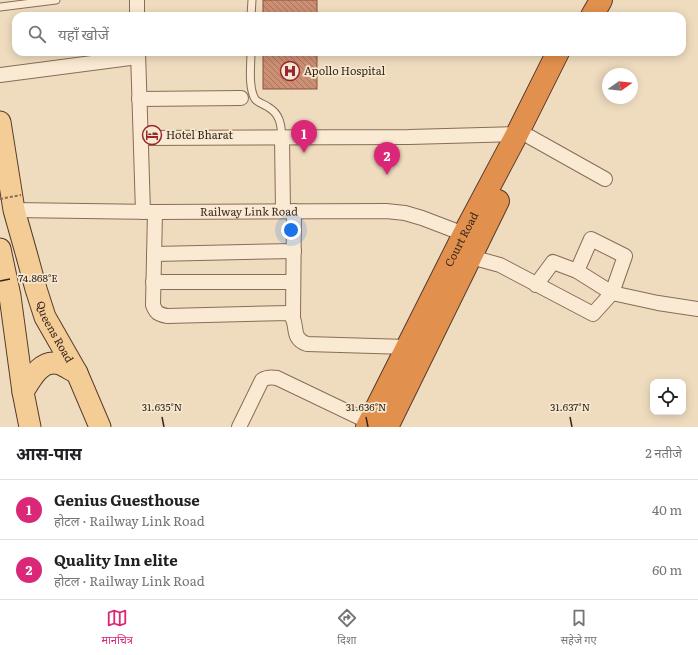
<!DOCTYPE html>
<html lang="hi">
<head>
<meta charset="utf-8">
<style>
	body { margin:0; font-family:Literata,"Noto Sans Devanagari",serif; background:#f6f6f6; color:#202124 }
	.controls { position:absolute; right:12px; bottom:12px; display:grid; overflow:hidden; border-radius:8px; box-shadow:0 2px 10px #0003 }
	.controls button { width:36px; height:36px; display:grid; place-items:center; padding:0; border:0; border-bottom:1px solid #e0e0e0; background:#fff; color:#202124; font:20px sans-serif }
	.compass { position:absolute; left:602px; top:68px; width:36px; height:36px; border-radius:50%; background:#fff; box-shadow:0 2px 10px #0003; rotate:76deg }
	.you { position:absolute; left:291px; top:230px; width:14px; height:14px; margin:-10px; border:3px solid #fff; border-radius:50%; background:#1a73e8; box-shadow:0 0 0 6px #1a73e833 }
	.badge { display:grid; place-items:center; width:26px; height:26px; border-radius:50%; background:#db2777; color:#fff; font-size:13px; font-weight:700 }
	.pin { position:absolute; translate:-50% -33px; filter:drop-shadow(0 1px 2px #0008) }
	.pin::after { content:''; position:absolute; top:21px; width:14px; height:12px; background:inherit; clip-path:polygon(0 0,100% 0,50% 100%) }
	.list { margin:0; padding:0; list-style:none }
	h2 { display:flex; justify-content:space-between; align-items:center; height:52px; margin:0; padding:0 16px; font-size:17px }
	h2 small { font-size:13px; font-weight:400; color:#757577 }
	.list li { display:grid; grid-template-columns:26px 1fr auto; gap:12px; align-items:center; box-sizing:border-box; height:60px; padding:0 16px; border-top:1px solid #e0e0e0 }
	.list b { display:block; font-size:15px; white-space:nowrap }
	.list p { margin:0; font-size:13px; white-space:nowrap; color:#757577 }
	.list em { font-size:13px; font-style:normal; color:#757577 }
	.icon { flex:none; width:22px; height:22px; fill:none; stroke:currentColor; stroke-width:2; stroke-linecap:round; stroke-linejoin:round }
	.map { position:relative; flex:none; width:698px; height:427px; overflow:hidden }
	.search { position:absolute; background:#fff; box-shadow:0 2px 10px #0003; left:12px; right:12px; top:12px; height:44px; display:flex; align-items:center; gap:10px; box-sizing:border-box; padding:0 14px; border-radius:12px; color:#757577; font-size:15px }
	.sheet { height:172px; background:#fff }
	nav { display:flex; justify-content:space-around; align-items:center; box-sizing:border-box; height:56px; border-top:1px solid #e0e0e0; background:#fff; font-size:11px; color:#757577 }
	nav a { display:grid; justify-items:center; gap:2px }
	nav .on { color:#db2777 }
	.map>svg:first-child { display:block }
	.building { fill:url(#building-back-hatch); stroke:#88523c }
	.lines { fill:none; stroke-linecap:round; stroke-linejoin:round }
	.lane-casing { stroke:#886c57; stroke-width:9 }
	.street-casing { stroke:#886c57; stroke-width:16 }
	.primary-casing { stroke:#553b2c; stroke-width:23 }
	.highway-casing { stroke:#553b2c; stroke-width:24 }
	.lane { stroke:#faead3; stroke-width:7 }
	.street { stroke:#faead3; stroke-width:14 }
	.primary { stroke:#f4cc95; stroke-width:21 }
	.highway { stroke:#e2904d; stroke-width:22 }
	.path-bridge { stroke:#886c57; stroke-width:2; stroke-dasharray:3 2; stroke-linecap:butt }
	.ticks { fill:none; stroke:#37261c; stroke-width:1.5 }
	.labels { text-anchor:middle; stroke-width:3.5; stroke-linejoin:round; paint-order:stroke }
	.poi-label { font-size:11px; fill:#37261c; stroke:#f6e7cf; text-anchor:start }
	.street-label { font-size:11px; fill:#37261c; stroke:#f6e7cf }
	.ticks-label { font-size:10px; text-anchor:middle; fill:#37261c; stroke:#f6e7cf; stroke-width:3.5; stroke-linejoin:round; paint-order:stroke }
</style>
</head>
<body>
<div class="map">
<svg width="698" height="427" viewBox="0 0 698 427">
	<defs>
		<pattern id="building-back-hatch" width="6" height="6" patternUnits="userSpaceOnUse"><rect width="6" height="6" fill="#ce9074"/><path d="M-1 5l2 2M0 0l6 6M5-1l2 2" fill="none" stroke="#a8755e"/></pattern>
	</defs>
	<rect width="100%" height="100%" fill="#efdcbf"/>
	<g class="building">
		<rect x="263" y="0" width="54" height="16"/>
		<rect x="263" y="52" width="54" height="37"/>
	</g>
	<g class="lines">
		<g class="lane-casing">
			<g id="lane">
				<polyline points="0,7 56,0"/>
				<polyline points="251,16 252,0"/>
				<path d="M251,52c0,13 -3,35 4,47 3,4 9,5 13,8 12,7 13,17 14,30"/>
			</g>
		</g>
		<g class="street-casing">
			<g id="street">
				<polyline points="137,0 137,16"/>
				<polyline points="138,52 143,212"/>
				<polyline points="0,75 138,57"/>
				<polyline points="139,99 241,98"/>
				<polyline points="282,137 283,211"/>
				<polyline points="530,137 605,179"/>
				<polyline points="141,138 409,137 517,134"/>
				<path id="s1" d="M14,210l141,2 231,-1 19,2 17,5 42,16 7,4"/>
				<path d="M155,212l-2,93c3,8 5,9 14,11l122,-3c11,10 0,25 18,31l100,3"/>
				<polyline points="154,254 294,251"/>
				<polyline points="471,257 500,265 593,314 612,293 625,256 591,239 577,271"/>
				<polyline points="153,282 293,282"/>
				<polyline points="536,285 553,262 577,271 612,293 658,303 698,309"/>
				<polyline points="293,318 294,211"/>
				<path d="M239,427l23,-47c5,-3 9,-3 15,-2l92,44"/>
			</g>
		</g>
		<g class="primary-casing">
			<g id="primary">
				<path id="s2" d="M0,122l14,88 13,46 9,33 9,28 32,56 23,54"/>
				<polyline points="0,249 10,296 23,392 30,427"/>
				<path d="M23,392c8,-13 18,-34 37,-28 5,2 11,6 17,9"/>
			</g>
		</g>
		<g class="highway-casing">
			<g id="highway">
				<polyline points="592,16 601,0"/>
				<path id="s3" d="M367,427l97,-193 53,-100 41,-82"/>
				<polyline points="387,427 498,201"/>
			</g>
		</g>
		<use href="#lane" class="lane"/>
		<use href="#street" class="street"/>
		<use href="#primary" class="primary"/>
		<use href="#highway" class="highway"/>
		<polyline class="path-bridge" points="0,199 21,195"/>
	</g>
	<path class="ticks" d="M0,281l10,-2M162,417l2,10M366,417l2,10M570,417l2,10"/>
	<defs>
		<g id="hospital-ring" transform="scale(1)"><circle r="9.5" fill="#f6e7cf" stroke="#992632" stroke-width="1.5"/><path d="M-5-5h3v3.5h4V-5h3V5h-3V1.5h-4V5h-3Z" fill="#992632"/></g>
		<g id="hotel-ring" transform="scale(1)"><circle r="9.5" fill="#f6e7cf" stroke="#992632" stroke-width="1.5"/><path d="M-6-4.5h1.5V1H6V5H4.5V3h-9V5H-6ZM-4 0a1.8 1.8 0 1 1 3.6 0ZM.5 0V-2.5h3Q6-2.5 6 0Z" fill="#992632"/></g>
	</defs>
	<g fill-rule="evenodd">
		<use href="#hospital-ring" x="290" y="71"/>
		<use href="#hotel-ring" x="152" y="135"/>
	</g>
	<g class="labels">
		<g class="poi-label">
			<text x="304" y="75">Apollo Hospital</text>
			<text x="166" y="139">Hotel Bharat</text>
		</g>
		<g class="street-label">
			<text dy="4" stroke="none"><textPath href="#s1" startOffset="235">Railway Link Road</textPath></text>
			<text dy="4" stroke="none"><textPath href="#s3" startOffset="210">Court Road</textPath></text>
			<text dy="4" stroke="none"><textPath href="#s2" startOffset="218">Queens Road</textPath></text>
		</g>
	</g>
	<g class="ticks-label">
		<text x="38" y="282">74.868°E</text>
		<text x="162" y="411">31.635°N</text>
		<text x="366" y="411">31.636°N</text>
		<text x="570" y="411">31.637°N</text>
	</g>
</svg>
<div class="controls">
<button><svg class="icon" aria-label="locate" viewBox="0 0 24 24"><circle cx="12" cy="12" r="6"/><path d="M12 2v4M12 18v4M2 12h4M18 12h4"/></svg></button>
</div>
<svg class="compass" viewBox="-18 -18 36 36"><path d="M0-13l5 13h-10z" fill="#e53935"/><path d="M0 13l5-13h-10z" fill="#757577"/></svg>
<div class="you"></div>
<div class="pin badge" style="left:304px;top:153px">1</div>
<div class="pin badge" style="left:387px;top:175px">2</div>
<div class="search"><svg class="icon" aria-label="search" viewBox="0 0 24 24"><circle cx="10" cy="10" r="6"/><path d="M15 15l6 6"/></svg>यहाँ खोजें</div>
</div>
<section class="sheet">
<h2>आस-पास<small>2 नतीजे</small></h2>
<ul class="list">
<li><span class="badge">1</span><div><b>Genius Guesthouse</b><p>होटल · Railway Link Road</p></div><em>40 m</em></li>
<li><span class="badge">2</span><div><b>Quality Inn elite</b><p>होटल · Railway Link Road</p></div><em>60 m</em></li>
</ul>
</section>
<nav>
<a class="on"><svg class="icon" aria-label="map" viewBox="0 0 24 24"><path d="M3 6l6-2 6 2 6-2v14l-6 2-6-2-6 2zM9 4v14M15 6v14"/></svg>मानचित्र</a>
<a><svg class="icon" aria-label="directions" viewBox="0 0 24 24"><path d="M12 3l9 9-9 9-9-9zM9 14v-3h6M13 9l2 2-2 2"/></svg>दिशा</a>
<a><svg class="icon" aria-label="saved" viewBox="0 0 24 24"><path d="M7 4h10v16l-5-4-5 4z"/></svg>सहेजे गए</a>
</nav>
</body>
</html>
